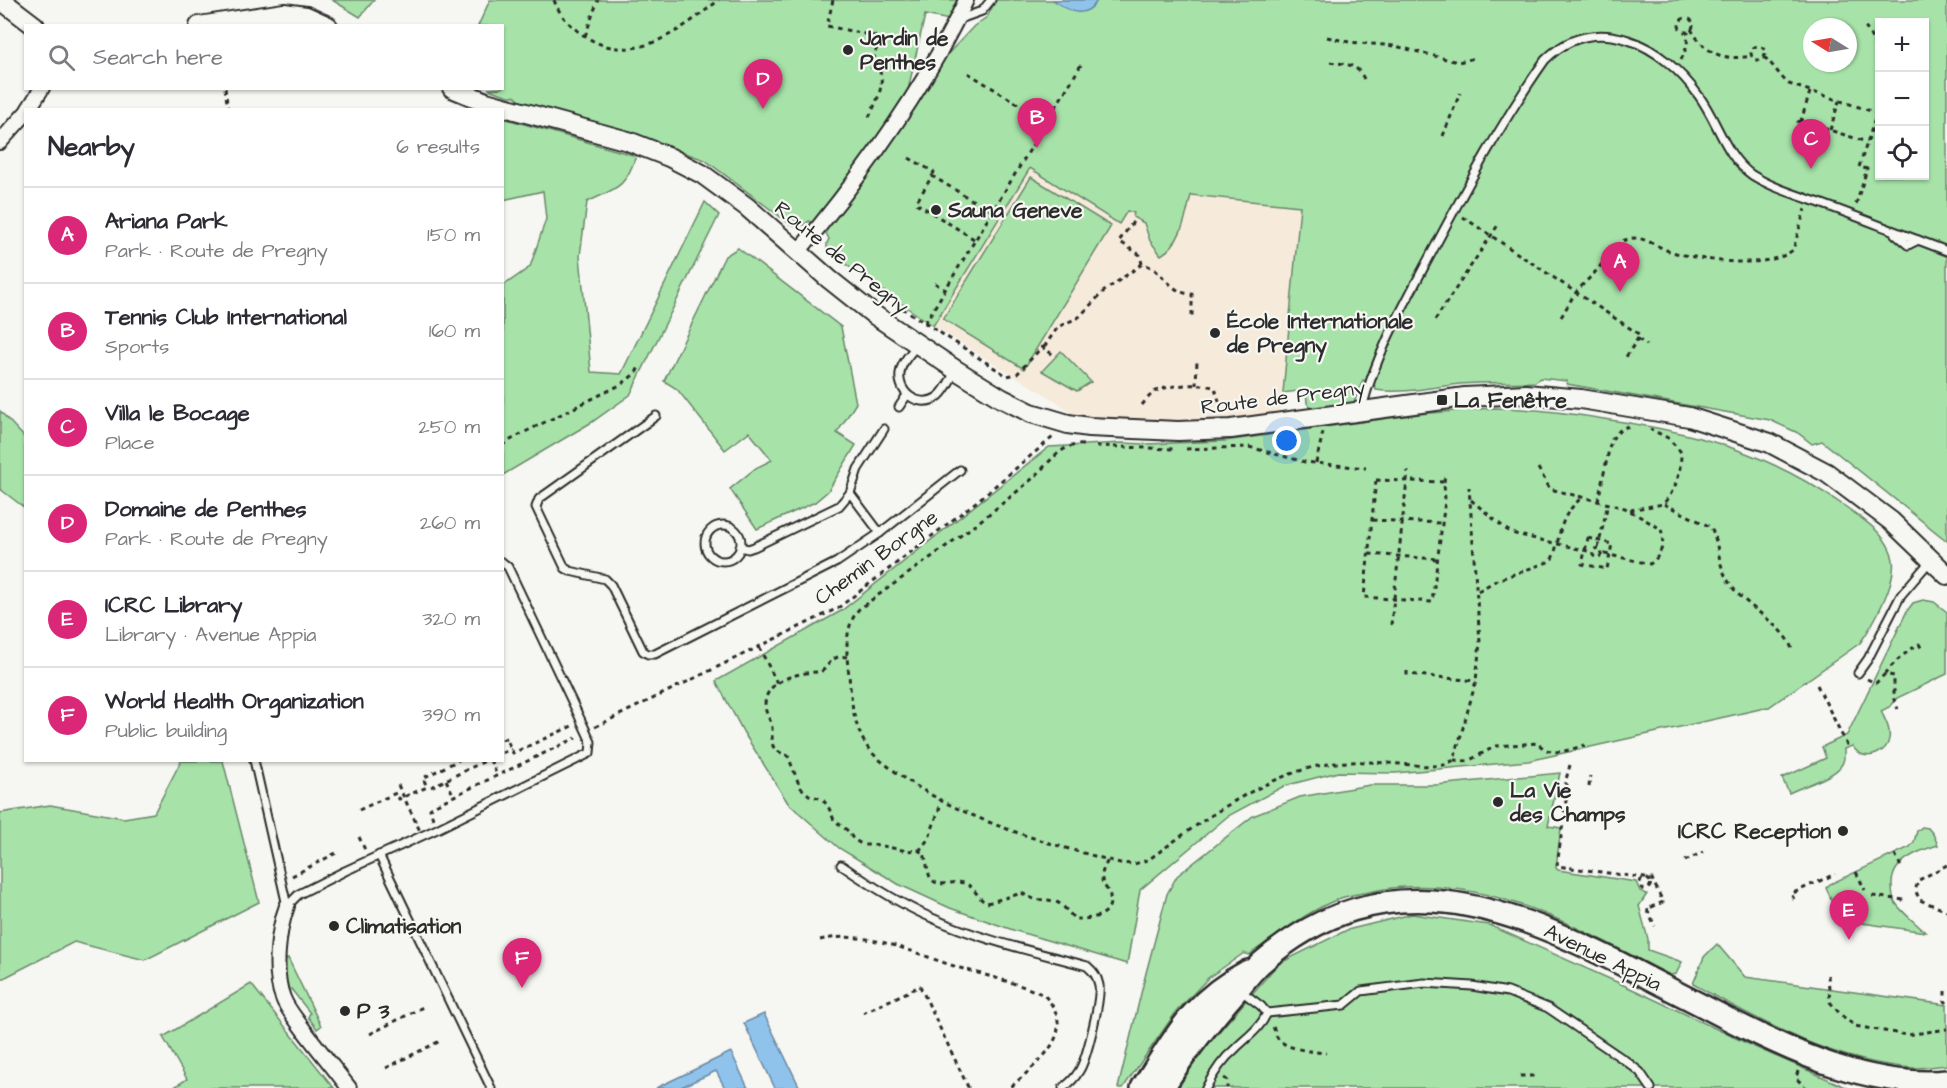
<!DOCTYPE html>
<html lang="en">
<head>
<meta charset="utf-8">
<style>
	body { margin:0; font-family:"Architects Daughter",sans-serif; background:#f7f7f7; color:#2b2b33 }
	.controls { position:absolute; right:18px; top:18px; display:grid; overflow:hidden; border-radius:0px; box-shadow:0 2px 4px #0004 }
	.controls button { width:54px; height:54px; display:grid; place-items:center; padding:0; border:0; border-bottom:2px solid #e1e1e2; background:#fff; color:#2b2b33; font:30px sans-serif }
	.compass { position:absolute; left:1803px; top:18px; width:54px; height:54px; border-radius:50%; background:#fff; box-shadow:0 2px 4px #0004; rotate:281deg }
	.you { position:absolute; left:1287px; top:441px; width:21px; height:21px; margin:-15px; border:4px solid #fff; border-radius:50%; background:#1a73e8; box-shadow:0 0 0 9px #1a73e833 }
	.badge { display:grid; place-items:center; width:39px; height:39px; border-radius:50%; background:#db2777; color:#fff; font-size:20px; font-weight:700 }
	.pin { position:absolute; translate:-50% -50px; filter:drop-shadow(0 2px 3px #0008) }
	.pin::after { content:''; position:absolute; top:32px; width:21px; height:18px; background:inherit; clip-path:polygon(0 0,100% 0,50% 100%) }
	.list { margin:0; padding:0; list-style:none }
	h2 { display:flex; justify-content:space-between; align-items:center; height:78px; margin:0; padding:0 24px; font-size:26px }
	h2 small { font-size:20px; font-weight:400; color:#7c7c81 }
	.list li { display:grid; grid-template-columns:39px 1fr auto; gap:18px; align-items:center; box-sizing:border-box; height:96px; padding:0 24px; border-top:2px solid #e1e1e2 }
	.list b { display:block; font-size:22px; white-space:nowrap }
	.list p { margin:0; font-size:20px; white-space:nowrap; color:#7c7c81 }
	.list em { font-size:20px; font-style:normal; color:#7c7c81 }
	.icon { flex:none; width:33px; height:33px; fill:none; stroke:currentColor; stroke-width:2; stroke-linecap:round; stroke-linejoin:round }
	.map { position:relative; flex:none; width:1947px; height:1088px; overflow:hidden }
	.search { position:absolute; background:#fff; box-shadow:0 2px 4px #0004; left:24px; top:24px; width:480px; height:66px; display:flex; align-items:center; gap:15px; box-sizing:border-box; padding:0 21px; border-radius:0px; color:#7c7c81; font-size:22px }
	.panel { position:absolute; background:#fff; box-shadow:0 2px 4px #0004; left:24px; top:108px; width:480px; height:654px; border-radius:0px }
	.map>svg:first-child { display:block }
	.built { fill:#f6eadb }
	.green { fill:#a7e3a9; stroke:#69876a; stroke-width:1.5; fill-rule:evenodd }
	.water { fill:#8fc3ec; stroke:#67869f; stroke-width:1.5 }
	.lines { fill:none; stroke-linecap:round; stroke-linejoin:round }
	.lane-casing { stroke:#2b2b2b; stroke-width:11 }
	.street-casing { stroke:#2b2b2b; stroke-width:18 }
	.secondary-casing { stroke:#2b2b2b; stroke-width:22 }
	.primary-casing { stroke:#2b2b2b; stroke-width:26 }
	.path { stroke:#2b2b2b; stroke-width:3; stroke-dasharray:4.5 4.5; stroke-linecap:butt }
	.lane { stroke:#f6f6f2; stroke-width:7 }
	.street { stroke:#f6f6f2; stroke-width:14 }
	.secondary { stroke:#f6f6f2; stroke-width:18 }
	.primary { stroke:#f6f6f2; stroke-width:21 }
	.path-bridge { stroke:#2b2b2b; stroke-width:3; stroke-dasharray:4.5 4.5; stroke-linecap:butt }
	.poi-dot { fill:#2b2b2b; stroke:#f6f6f2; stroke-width:2 }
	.labels { text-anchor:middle; stroke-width:4.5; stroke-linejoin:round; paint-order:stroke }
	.poi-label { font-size:21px; font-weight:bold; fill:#2b2b2b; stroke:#f6f6f2; text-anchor:start }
	.street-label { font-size:21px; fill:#2b2b2b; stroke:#f6f6f2 }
</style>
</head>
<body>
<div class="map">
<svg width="1947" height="1088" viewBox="0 0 1947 1088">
	<rect width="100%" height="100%" fill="#f6f6f2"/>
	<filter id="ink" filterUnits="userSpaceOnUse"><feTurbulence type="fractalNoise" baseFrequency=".0167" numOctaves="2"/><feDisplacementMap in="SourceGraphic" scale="12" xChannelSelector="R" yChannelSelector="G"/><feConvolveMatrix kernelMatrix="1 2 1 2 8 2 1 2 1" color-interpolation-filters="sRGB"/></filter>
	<g filter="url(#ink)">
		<polygon class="built" points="1030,168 1119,223 1127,210 1172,193 1301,206 1283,393 1279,413 1185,422 1108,419 1071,413 1059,403 933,326"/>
		<g class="green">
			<polygon points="332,0 374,0 360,17"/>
			<path d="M490,0h468l-9,20 -24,-5 -17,75 -31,49 -64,84 -4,-2c-6,6 -11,6 -19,3l-85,-64 -66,-23 -116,-33 -8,-8h-6l-21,-7 14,-1v-62h-24z"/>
			<path d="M996,0h951v541l-125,-100 -10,3 -14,-11 -28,-13 -203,-36v-3l-27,-3 -5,4c-25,1 -51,0 -75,2 -28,3 -56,10 -84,6l-2,-6 -11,-4 -10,25 -36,5 -6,-2 -4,-5 -1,-13 -23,3 17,-187 -109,-11c-5,21 -10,49 -30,60l-11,-14 -6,-18 -11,-6 1,-4 -7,-2 -8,13 -89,-56 -97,158 -106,-75v-8l2,-4 -4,-8 38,-49 38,-55 44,-70 29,-31 13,-9zM1880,22h44v154h-44zM1812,27h36v36h-36z"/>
			<path d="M503,118l133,38c-11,33 -20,32 -49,46l-7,54 11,116 30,2 84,-172 14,13 -89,180 -38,27 -89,53v-189l27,-19 16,-48 -3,-28 -40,9z"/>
			<polygon points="1031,177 1111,226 1024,369 943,319"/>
			<polygon points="738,248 841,327 856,403 837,433 856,445 828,491 815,502 757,529 730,489 756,468 772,460 749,432 725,450 677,389 664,381 725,256"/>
			<polygon points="1061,351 1091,382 1077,391 1042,371"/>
			<path d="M1492,408c40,0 79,5 118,12 90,13 161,34 236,87 19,14 43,28 47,53 4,22 -20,65 -33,83l-91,64 -241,54 -133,12 -57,-1 -54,14 -56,30 -88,74 -13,74 -114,-34 -63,-22 -52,-24 -59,-36 -51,-45 -44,-70 -28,-52 125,-70 208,-164 73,-4 24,1 78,-3 195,-27z"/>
			<polygon points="0,411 25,438 25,508 0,489"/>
			<path d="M1923,600l11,2 13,10v62l-50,24 -6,8 -10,5c4,9 10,18 8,28 -2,13 -19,21 -30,14 -3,-2 -5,-5 -7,-7l-8,3c0,6 1,13 -4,18 -9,11 -37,19 -51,26l-7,-15 44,-20 -4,-11 25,-12 60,-124 6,-8z"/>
			<polygon points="181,761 223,761 259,902 145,960 74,942 0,980 0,813 50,805 124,818 154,813"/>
			<path d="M1560,773l-12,53 13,2 -5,40 2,2 78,12 4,9 7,3 -8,12 9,33v11l34,12 -6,12 -6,1c-94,-48 -191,-107 -301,-83 -10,2 -21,3 -31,7 -33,14 -60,35 -89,56l-5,-2 -36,25 -32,34 -53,76h-5l28,-115 21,-79 10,-18 76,-60 47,-19 70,-12h66z"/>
			<path d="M1922,827l6,1 5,6 5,11c-20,6 -46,16 -46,39 0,7 0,13 3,18 7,11 21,21 30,30l-84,-12 -15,-32 4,-4 80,-37 4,-5 3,-11z"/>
			<polygon points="1412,914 1489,925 1630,988 1759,1049 1848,1088 1178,1088 1203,1050 1278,964 1347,930"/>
			<path d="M1717,944l28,33 202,28v60c-10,1 -22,3 -32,3 -81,-5 -153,-46 -222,-84l11,-27z"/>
			<polygon points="288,958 321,1026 317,1029 308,1017 310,1013 291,989 287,991 285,987 284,960"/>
			<polygon points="251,984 334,1088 173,1088 187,1079 163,1037"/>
		</g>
		<g class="water">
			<path d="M1053,0h44v1c-13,19 -27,11 -44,-1z"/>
			<polygon points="764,1014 800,1088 775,1088 744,1023"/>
			<polygon points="731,1052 748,1088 725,1088 716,1071 679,1088 656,1088"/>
		</g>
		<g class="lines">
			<g class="lane-casing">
				<g id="lane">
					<polyline points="957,20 982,11 991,0"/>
					<polyline points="1895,234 1908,245 1918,240 1947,251"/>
					<path d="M917,345c-5,7 -14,15 -16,24 -7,22 18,42 38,27 7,-6 11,-16 16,-24"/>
					<polyline points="899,407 907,395"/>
					<path d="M1362,408c14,-54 43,-105 69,-154 35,-66 71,-133 114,-194 51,-51 118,-15 154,36 19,26 26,60 53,79 21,13 45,20 68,28 33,12 66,25 98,37"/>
					<polyline points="656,416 539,499 536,507 565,568 570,571 605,579 611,585 643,651 648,654 655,654 837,562 880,533 960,470"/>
					<polyline points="850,493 880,533"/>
					<circle cx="723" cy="543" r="18"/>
					<polyline points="740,547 748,549 754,547 839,506 850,493 858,469 884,429"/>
					<polyline points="1858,673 1868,659 1901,595 1931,560"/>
					<polyline points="254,760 287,906"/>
					<polyline points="379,855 491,1088"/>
					<path d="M841,865c29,20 59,39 91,53 49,22 104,34 155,48 7,6 10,10 12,19 2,14 -12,74 -20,86 -4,7 -9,12 -16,17"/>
					<polyline points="287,906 299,894 345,871 437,829 590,753 591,742 586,731 508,567 502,562"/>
					<polyline points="1240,990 1261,1006 1267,1013"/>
					<polyline points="1267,1013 1344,1005 1361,991 1424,983 1472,986 1508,992 1548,1008 1626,1061 1640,1072 1651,1088"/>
					<path d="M1206,1088c7,-14 17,-29 29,-39 12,-12 25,-20 32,-36"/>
				</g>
			</g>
			<g class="street-casing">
				<g id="street">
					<polyline points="28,110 42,88"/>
					<polyline points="0,142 26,113"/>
					<path d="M798,252c52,-62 101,-128 141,-199 9,-18 19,-35 27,-53"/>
					<path d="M287,906c-9,24 -14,67 -4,92 4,11 13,21 20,31 15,20 31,39 46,59"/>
				</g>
			</g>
			<g class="secondary-casing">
				<g id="secondary">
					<polyline points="1,0 35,26"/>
					<polyline points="199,26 284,13 306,16 328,26"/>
					<polyline points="452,88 486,102 628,141 669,157 702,174 747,207 829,279 873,314 956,370 1001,398 1031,413 1068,424 1089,427 1178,431 1231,429 1465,397 1526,394 1581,399 1689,417 1770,443 1827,473 1891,521 1947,575"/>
				</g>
			</g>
			<g class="primary-casing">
				<g id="primary">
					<path d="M1142,1088c33,-51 49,-87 106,-117"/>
					<path d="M1163,1088c19,-31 41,-59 65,-87 11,-12 21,-27 33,-38 123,-107 246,-58 374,8 32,17 65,33 97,50 65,33 140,67 215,60"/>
				</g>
			</g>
			<g class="path">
				<path d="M554,0c5,14 14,23 25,32 51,39 99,0 140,-32"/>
				<polyline points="833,0 827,26 879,37 871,72"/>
				<circle cx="1686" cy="25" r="7"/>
				<path d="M1865,27c13,18 14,37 15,57"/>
				<path d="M1691,29c15,26 33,32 61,27"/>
				<polyline points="585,36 598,0"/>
				<polyline points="1327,37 1349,42 1395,46 1458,62 1475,58"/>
				<circle cx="1758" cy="53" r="7"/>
				<path d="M1764,57c10,8 15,19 25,27l88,29"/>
				<polyline points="1681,60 1687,46 1688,32"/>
				<path d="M1330,62c16,3 26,0 34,17"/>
				<polyline points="968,73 1046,121"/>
				<polyline points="225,88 228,110"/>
				<polyline points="1810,92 1801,121 1867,142"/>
				<path d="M869,117c8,-16 21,-41 4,-54"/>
				<polyline points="1801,121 1798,122 1800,136 1817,141 1827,131 1826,129"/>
				<polyline points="1830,130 1839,101"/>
				<polyline points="1443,136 1460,93"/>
				<polyline points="909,158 934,172 932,176"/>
				<polyline points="1856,204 1867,169 1859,167 1877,113 1880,93"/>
				<polyline points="1463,217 1640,335 1624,360"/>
				<polyline points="1133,222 1119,241 1140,255 1142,264"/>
				<polyline points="974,239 916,203 932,176 992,212"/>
				<polyline points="935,283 945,290"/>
				<polyline points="902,308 1007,376 1017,374 1042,347 1055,356"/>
				<path d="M1561,317c6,-9 10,-19 17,-27 6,-7 13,-13 19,-20 9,-10 14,-24 28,-30 16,-7 31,7 47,12 29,8 95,19 121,-2l12,-41"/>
				<polyline points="1435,320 1498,225"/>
				<polyline points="925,323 1081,65"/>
				<polyline points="1638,339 1647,345"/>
				<path d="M1044,347l14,-20 21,-10 24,-25 39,-28c20,3 27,30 50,30v26"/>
				<polyline points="1196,385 1197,360"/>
				<path d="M1142,405c4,-5 8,-10 14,-14 13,-6 46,-9 59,-3l5,16"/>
				<polyline points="502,445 521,434 622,384 636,373 640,365"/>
				<path d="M1083,445c-23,-2 -35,20 -51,34 -55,47 -115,88 -173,130 -15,17 -13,45 -10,66 2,24 4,49 17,70 6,10 18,18 27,25 65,49 149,72 227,93l14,1 14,-4c57,-41 127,-95 200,-98 27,-1 56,3 83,4l13,-1 10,-5 22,-79 4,-39 -11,-155"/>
				<polyline points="1096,446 1173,449"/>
				<polyline points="1186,449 1249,447 1305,462 1366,468"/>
				<polyline points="1316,463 1323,432"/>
				<path d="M1538,468l12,21 75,19 36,21c4,14 1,26 -11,35l-49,-11"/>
				<polygon points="1376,480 1444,482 1445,501 1432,602 1364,597"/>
				<polyline points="1444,482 1445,474"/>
				<polyline points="1471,500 1507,530 1515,534 1592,552"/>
				<polyline points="1598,501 1611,440 1621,429 1632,425"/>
				<path d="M1664,504l47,23c10,22 5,39 22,61 17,22 53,38 60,64"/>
				<path d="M1630,510l33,-6c14,-15 18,-33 18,-52l-13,-14 -18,-9"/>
				<polyline points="1372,520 1442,523"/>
				<polygon points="1588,538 1612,544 1607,569 1582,564"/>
				<polyline points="1598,548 1608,503"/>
				<circle cx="1597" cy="553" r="4.5"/>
				<polyline points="1369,554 1437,559"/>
				<path d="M1478,591l19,-11 54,-19c7,-13 7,-28 13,-41 4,-10 11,-16 18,-23"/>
				<polyline points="1391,625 1408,471"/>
				<polyline points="759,647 777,683"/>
				<path d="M847,657c-14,-3 -17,7 -26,15 -21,0 -56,7 -56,33 0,8 6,15 7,23 1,18 -4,20 16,28l12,31 9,8 13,4 6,7 6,14 14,11 5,8 10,6h15l29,6 11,-1 6,4c3,6 3,17 6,23 8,14 25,1 36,7 10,4 11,15 21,19l35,-10c16,11 21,4 34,9 7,2 13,12 19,17 15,0 38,-1 35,-23 -1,-6 -8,-11 -8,-17 -1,-7 3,-13 6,-19"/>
				<polyline points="1407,671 1407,674 1476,681"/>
				<path d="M1885,674c10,-13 20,-21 34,-30l3,5"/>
				<polyline points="1867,679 1876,683 1885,674 1894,676 1894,700 1898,709"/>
				<polyline points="1817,685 1848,747"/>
				<polyline points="595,727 838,608 976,502 1053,437"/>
				<polyline points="502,740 506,738 513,753 572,726"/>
				<polyline points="502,753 511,749"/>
				<polyline points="490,760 497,775"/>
				<path d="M1454,760l14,1 28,-15 42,-3c12,15 31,7 47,2"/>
				<polyline points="1570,765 1565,783 1568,786 1557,866 1652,879 1663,902 1647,909 1655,926"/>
				<polyline points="446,780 454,796"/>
				<polyline points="431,787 487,760"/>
				<polyline points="1589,787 1590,776"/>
				<polyline points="359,810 396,793 399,799 427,787 423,778 459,760"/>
				<polyline points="433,819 430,809 435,805 576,738"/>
				<polyline points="359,837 366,852"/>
				<polyline points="919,851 929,838 942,801"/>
				<polyline points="1895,854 1902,869"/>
				<polyline points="1685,861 1703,852"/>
				<polyline points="1947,865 1919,880 1915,890 1920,900 1947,911"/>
				<polyline points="1856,872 1865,890"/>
				<polyline points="292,876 336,853"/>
				<circle cx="1645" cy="884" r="5.5"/>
				<polyline points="1872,896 1904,900"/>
				<polyline points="1794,899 1791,894 1835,874"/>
				<polyline points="1845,921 1861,902"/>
				<path d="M820,940c48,-11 95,14 140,28 28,8 58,15 84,27 37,39 -7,67 -34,93"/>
				<polyline points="1828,975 1830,1002 1841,1015 1855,1026 1907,1035 1947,1029"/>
				<polyline points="1945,991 1945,1001 1947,1003"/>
				<polyline points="863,1013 920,986 968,1087 966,1088"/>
				<path d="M1273,1027c2,3 3,10 6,13 8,9 35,12 47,13"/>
				<polyline points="370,1034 423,1007"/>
				<polyline points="386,1068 440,1041"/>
				<polyline points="1798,1071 1796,1078 1806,1088"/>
				<polyline points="1520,1076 1537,1076"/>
				<polyline points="1224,1078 1227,1080 1227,1088"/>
			</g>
			<use href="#lane" class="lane"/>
			<use href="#street" class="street"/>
			<use href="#secondary" class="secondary"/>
			<use href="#primary" class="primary"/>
			<polyline class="path-bridge" points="398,785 421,833"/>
		</g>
	</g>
	<g class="poi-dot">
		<circle cx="848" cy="50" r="6"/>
		<circle cx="936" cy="210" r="6"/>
		<circle cx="1215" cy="333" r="6"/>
		<rect x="1436" y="394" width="12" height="12" rx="3"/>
		<circle cx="1498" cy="802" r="6"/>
		<circle cx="1843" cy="831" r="6"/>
		<circle cx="334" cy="926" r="6"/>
		<circle cx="345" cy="1011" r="6"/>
	</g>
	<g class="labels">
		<g class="poi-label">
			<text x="860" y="45">Jardin de<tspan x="860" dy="24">Penthes</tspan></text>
			<text x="948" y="217">Sauna Geneve</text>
			<text x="1227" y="328">École Internationale<tspan x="1227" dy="24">de Pregny</tspan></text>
			<text x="1454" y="407">La Fenêtre</text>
			<text x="1510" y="797">La Vie<tspan x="1510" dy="24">des Champs</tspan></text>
			<text x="1831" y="838" text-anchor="end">ICRC Reception</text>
			<text x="346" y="933">Climatisation</text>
			<text x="357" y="1018">P 3</text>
		</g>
		<g class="street-label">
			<text transform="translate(842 257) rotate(39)" y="7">Route de Pregny</text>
			<text transform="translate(1283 397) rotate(-7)" y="7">Route de Pregny</text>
			<text transform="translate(876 557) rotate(-36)" y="7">Chemin Borgne</text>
			<text transform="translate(1603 957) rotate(26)" y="7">Avenue Appia</text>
		</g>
	</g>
</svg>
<div class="controls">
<button>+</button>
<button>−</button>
<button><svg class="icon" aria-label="locate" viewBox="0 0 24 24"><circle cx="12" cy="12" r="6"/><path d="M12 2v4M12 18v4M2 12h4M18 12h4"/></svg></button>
</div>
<svg class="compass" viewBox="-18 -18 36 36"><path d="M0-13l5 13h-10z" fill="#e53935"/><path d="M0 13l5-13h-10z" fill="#7c7c81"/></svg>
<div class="you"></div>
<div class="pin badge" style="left:1620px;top:292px">A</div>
<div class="pin badge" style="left:1037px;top:148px">B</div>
<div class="pin badge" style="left:1811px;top:169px">C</div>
<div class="pin badge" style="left:763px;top:109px">D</div>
<div class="pin badge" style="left:1849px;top:940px">E</div>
<div class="pin badge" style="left:522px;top:988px">F</div>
<div class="search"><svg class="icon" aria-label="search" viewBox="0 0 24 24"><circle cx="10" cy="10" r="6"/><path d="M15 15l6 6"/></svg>Search here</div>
<section class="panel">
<h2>Nearby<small>6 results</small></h2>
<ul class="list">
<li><span class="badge">A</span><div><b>Ariana Park</b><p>Park · Route de Pregny</p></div><em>150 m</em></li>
<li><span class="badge">B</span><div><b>Tennis Club International</b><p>Sports</p></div><em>160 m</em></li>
<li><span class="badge">C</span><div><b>Villa le Bocage</b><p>Place</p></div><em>250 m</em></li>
<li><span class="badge">D</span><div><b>Domaine de Penthes</b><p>Park · Route de Pregny</p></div><em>260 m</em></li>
<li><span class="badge">E</span><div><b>ICRC Library</b><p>Library · Avenue Appia</p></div><em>320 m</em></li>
<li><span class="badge">F</span><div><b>World Health Organization</b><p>Public building</p></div><em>390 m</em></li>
</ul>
</section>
</div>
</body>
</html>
